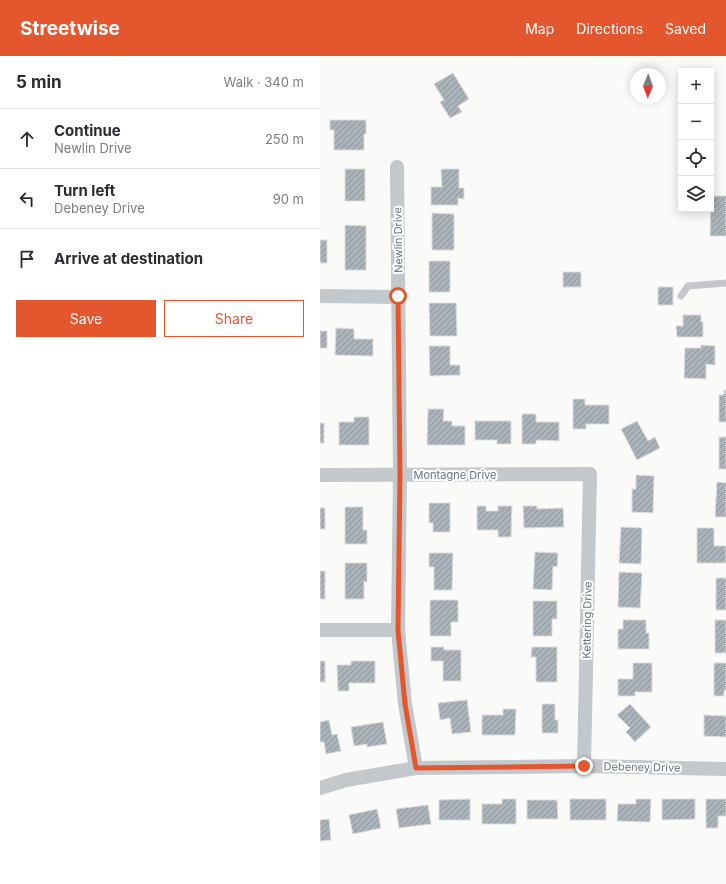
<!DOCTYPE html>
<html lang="en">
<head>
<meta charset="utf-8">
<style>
	body { margin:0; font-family:Inter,sans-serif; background:#f7f7f7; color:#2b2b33 }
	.controls { position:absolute; right:12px; top:12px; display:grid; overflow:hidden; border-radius:0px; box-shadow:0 2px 10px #0003 }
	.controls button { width:36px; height:36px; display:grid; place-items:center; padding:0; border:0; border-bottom:1px solid #e1e1e2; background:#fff; color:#2b2b33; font:20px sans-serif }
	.compass { position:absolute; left:310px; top:12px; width:36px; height:36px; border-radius:50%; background:#fff; box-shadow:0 2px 10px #0003; rotate:181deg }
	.stop { position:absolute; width:12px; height:12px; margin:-9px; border:3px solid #e4572e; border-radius:50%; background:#fff }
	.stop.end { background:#e4572e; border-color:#fff; box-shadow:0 1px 4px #0008 }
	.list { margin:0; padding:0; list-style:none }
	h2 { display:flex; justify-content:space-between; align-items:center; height:52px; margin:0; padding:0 16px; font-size:17px }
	h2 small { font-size:13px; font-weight:400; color:#7c7c81 }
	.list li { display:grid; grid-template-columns:26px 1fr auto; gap:12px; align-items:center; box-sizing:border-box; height:60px; padding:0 16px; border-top:1px solid #e1e1e2 }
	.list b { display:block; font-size:15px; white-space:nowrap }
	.list p { margin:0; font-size:13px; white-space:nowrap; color:#7c7c81 }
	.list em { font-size:13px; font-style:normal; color:#7c7c81 }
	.actions { display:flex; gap:8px; padding:12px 16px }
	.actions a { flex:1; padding:9px 0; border:1px solid #e4572e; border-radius:0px; text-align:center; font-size:14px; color:#e4572e }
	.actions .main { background:#e4572e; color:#fff }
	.icon { flex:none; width:22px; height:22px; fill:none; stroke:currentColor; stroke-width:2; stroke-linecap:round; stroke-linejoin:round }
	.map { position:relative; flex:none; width:406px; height:828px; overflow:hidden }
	header { display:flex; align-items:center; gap:24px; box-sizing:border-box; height:56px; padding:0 20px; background:#e4572e; color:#fff }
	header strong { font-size:19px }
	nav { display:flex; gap:22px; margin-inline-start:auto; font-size:14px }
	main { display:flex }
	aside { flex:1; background:#fff }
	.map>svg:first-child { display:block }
	.building { fill:url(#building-hatch); stroke:#dcdcda }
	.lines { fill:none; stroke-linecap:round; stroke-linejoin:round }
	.lane { stroke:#c3c8cc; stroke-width:7 }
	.street { stroke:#c3c8cc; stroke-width:14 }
	.route { stroke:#e4572e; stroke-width:5 }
	.labels { text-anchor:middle; stroke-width:4; stroke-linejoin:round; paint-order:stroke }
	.street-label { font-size:11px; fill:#657683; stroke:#fff }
</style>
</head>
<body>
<header>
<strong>Streetwise</strong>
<nav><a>Map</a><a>Directions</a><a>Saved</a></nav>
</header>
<main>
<aside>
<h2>5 min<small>Walk · 340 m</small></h2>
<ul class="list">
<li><svg class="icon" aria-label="ahead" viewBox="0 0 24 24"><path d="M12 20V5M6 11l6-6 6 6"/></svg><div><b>Continue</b><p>Newlin Drive</p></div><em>250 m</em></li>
<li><svg class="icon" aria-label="left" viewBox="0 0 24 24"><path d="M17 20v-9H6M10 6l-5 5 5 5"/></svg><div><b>Turn left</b><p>Debeney Drive</p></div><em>90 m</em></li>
<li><svg class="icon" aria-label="arrive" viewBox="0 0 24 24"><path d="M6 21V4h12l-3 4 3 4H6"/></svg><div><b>Arrive at destination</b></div></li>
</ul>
<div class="actions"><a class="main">Save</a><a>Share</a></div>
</aside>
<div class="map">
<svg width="406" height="828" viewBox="0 0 406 828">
	<defs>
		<pattern id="building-hatch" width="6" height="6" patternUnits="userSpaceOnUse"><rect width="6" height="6" fill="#aab3b9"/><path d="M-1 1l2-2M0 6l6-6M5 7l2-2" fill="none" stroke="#8e969c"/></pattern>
	</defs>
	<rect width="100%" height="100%" fill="#fafaf8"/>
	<g class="building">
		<polygon points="133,17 149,43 138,50 142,56 130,62 120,46 124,44 114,28"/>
		<polygon points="10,64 46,64 46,78 44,78 44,94 14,94 14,74 10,74"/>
		<rect x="25" y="113" width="20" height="32"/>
		<polygon points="121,113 139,113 139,132 144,132 144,143 138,142 138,149 111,149 111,131 122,131"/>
		<polygon points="391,140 406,140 406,180 390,180"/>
		<polygon points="112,157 134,158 134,194 112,194"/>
		<polygon points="25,169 46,170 46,214 25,214"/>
		<rect x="0" y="184" width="7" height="23"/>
		<rect x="109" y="205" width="21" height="31"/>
		<rect x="243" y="216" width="18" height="15"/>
		<rect x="338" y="231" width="15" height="18"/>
		<polygon points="109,247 136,247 137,280 110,280"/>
		<polygon points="363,259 381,259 381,266 383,266 383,281 357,281 356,270 363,270"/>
		<polygon points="16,272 34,273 34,283 53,283 53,300 15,299"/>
		<rect x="0" y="275" width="7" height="17"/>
		<polygon points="381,289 395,290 395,309 386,308 386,323 364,322 365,292 381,292"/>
		<polygon points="109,290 130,290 130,309 140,309 140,319 110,320"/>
		<polygon points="404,334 406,334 406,366 399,366 399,339 404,339"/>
		<polygon points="253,343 265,343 265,349 289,349 289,368 266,368 266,373 253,373"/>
		<polygon points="108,353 124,353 123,365 132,365 132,370 145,370 145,389 107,389"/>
		<polygon points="202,358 216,358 216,366 239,366 239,385 216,384 216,388 202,388"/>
		<polygon points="34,361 49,361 49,389 19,389 19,366 34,366"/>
		<polygon points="155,365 191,365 191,388 177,388 177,384 155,384"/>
		<polygon points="317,365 328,385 335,381 340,392 317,404 301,373"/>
		<rect x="0" y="367" width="4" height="20"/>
		<rect x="399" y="381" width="7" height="32"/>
		<polygon points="316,419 334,420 333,457 312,456 312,433 316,433"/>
		<polygon points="397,426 406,427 406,461 395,461"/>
		<polygon points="109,447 130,447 130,476 113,476 113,467 109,467"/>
		<polygon points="157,450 166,450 166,455 178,455 178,450 192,450 191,481 178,481 178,474 157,474"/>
		<polygon points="203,450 217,450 217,453 243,452 244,471 204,472"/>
		<polygon points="25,451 43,451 43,474 47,474 47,488 25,488"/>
		<rect x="0" y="452" width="5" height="21"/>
		<polygon points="301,471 322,472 321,508 299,507"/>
		<polygon points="377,472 394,472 394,490 406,490 406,507 377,507"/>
		<polygon points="215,496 238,497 237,511 233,510 232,534 213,533"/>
		<polygon points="109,497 133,497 132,534 114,534 114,511 109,511"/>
		<polygon points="25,507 47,507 47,526 44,525 44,543 25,543"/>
		<rect x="0" y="515" width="5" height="28"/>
		<polygon points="299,516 322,517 320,552 298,551"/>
		<rect x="396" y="522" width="10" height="32"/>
		<polygon points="110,544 138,544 138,566 131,566 131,580 110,580"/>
		<polygon points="213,545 237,545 237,563 232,563 232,580 213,580"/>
		<polygon points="303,564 326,564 326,577 329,577 329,593 298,593 298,573 303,573"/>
		<rect x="395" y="564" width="11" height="33"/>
		<polygon points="111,591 124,591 124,594 141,594 141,625 123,625 123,605 111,605"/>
		<polygon points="212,591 237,591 237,626 216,626 216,601 211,601"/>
		<rect x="0" y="605" width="5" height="21"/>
		<polygon points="31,605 55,605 55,627 29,627 29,635 18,635 17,609 31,609"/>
		<polygon points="313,607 332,607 332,636 315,636 315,640 298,640 298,623 313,623"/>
		<polygon points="394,607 406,607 406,634 404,634 404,640 394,640"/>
		<polygon points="147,644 151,676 132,678 130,662 120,664 118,647"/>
		<polygon points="222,648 235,648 235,664 238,664 238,677 222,677"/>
		<polygon points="310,648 331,671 315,686 306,676 310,672 297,659"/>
		<polygon points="183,653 196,653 195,679 162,679 162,659 183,659"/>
		<polygon points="384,659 406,660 406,681 384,680"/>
		<polygon points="9,664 12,679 17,678 21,695 6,698 4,686 0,686 0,666"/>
		<polygon points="63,666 67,688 47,691 47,688 34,690 31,671"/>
		<polygon points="150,743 150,764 119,764 119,744"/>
		<polygon points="182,743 196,743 196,768 162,768 162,748 182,748"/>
		<rect x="250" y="743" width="36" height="21"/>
		<polygon points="316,743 331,743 330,766 297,765 298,748 316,748"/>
		<polygon points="342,743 375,743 375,763 342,764"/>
		<polygon points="386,743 406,743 406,760 398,760 398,772 386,772"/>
		<polygon points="207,744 237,744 238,763 207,763"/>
		<polygon points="108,749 111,768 79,772 76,753"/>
		<polygon points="57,753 61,772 33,778 29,759"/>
		<polygon points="9,763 11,784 0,785 0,764"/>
	</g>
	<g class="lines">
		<polyline class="lane" points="361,240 368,230 406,227"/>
		<g class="street">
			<polyline points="77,111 80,419 78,574 85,648 96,712"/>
			<polyline points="0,240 78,241"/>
			<polyline points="0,419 270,418 264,710"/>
			<polyline points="0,574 78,574"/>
			<polyline points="0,732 26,724 96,712 264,710 406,713"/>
		</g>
	</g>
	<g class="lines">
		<polyline class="route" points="78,240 80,419 78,574 85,648 96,712 264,710"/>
	</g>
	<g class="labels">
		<g class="street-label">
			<text transform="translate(78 184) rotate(-91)" y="4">Newlin Drive</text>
			<text x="135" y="423">Montagne Drive</text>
			<text transform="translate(267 564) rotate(-89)" y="4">Kettering Drive</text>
			<text transform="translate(322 711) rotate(1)" y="4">Debeney Drive</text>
		</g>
	</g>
</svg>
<div class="controls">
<button>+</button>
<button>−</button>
<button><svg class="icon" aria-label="locate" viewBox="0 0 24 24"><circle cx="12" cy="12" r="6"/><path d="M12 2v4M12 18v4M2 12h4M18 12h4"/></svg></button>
<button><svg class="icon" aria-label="layers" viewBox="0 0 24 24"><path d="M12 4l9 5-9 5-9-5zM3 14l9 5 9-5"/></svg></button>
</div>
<svg class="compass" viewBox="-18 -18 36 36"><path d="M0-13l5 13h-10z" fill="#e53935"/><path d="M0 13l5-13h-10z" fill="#7c7c81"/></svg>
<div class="stop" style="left:78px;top:240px"></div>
<div class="stop end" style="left:264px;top:710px"></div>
</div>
</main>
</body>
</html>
